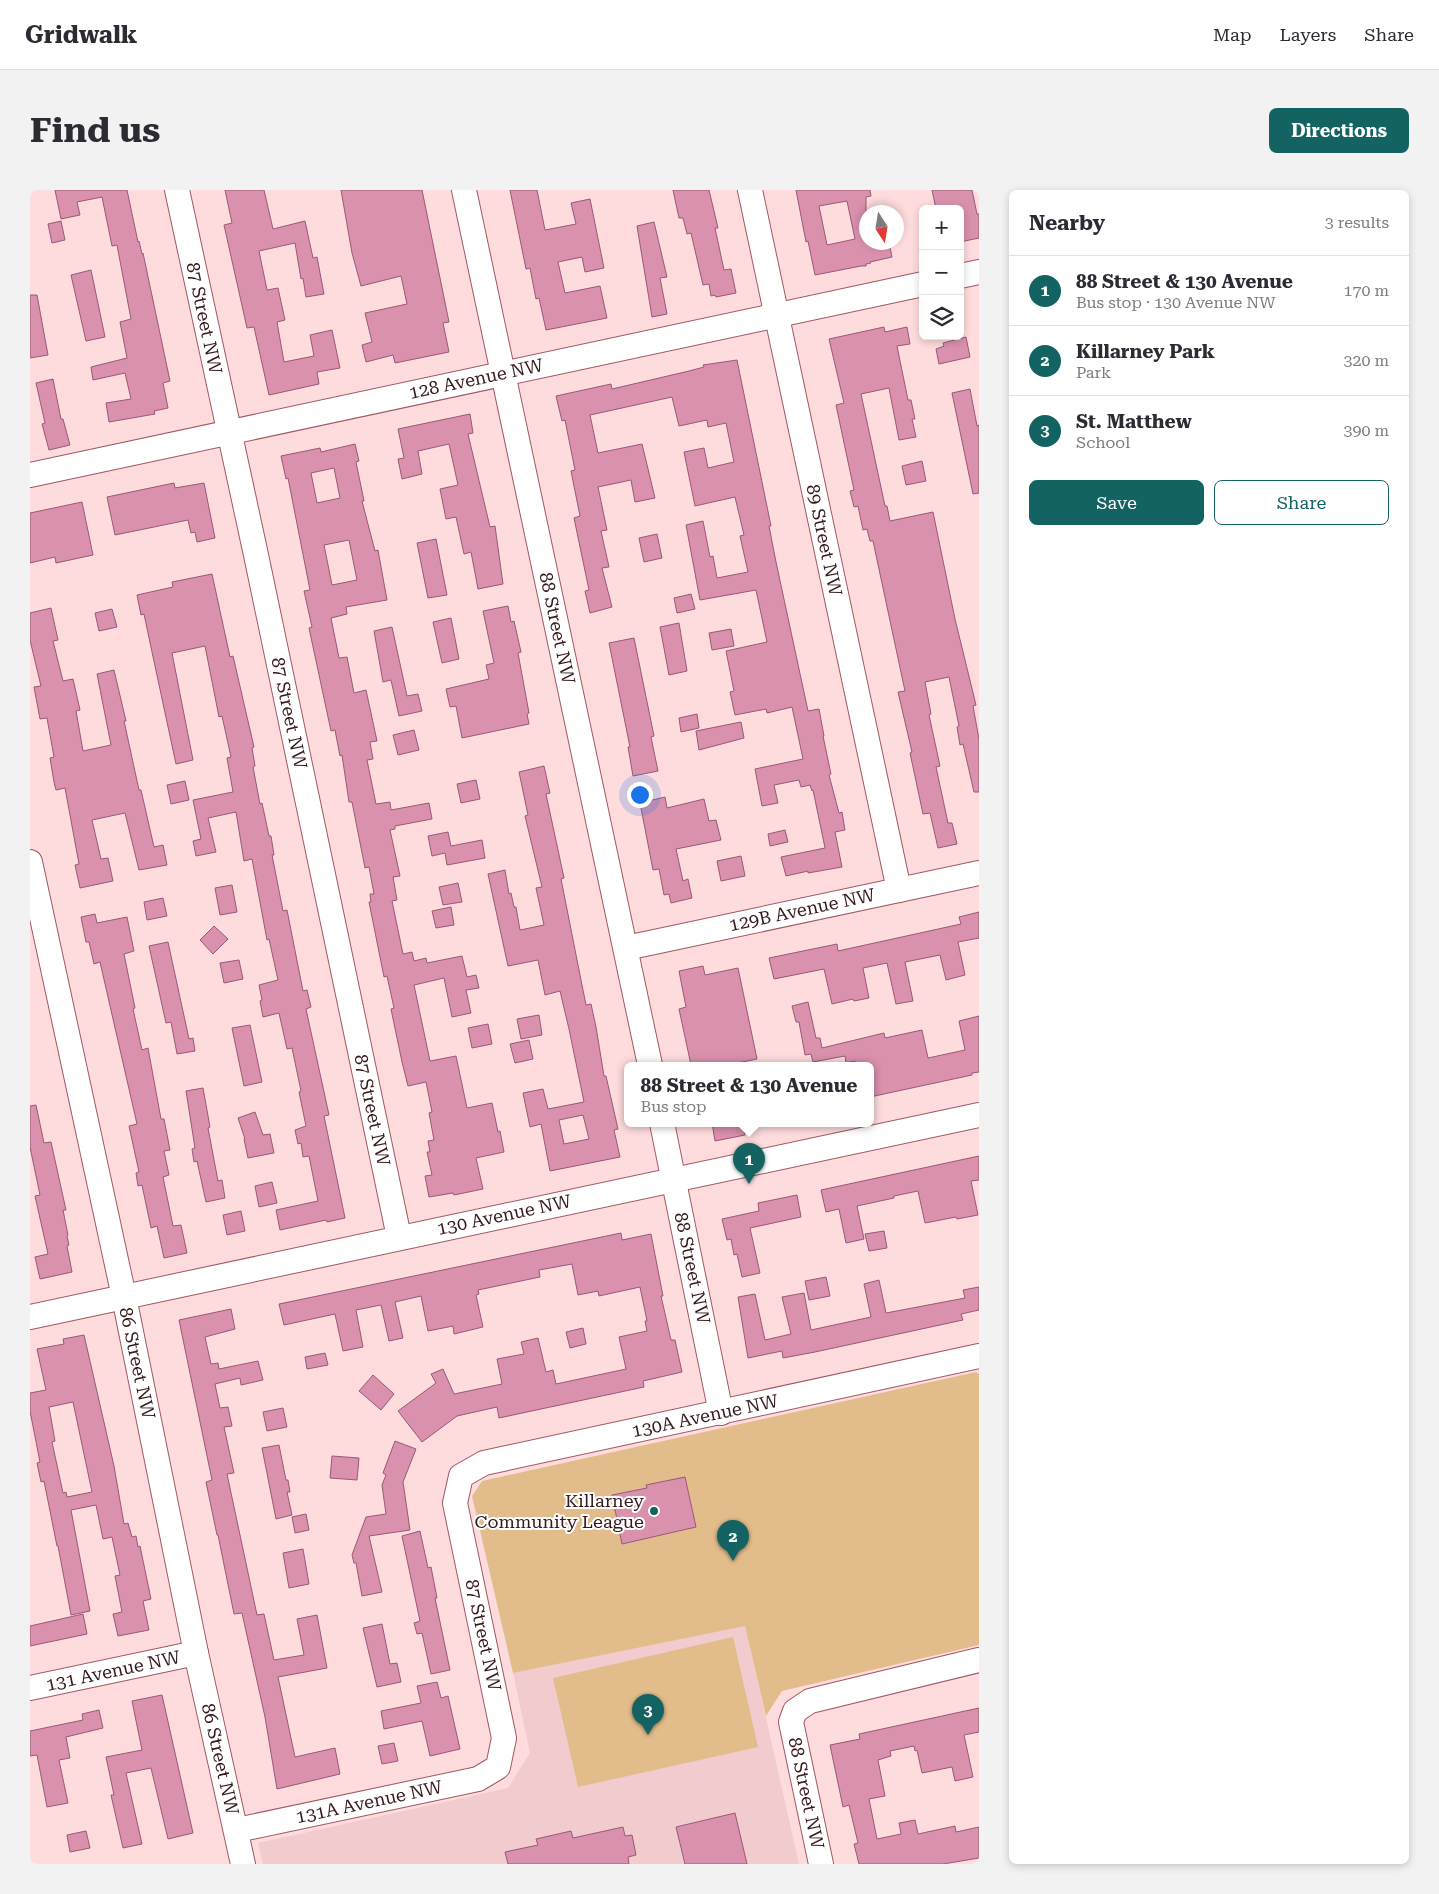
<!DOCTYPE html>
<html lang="en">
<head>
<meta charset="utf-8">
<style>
	body { margin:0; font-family:"Roboto Serif",serif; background:#f2f2f3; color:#2b2b33 }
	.controls { position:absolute; right:15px; top:15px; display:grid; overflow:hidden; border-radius:8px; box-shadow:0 2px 8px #0003 }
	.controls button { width:45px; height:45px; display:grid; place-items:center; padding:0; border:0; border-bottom:1px solid #e1e1e2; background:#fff; color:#2b2b33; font:25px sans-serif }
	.compass { position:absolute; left:829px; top:15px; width:45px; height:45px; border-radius:50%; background:#fff; box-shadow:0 2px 8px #0003; rotate:168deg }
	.you { position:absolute; left:609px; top:604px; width:18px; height:18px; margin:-12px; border:4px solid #fff; border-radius:50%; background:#1a73e8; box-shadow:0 0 0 8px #1a73e833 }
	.badge { display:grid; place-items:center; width:32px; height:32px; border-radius:50%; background:#136362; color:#fff; font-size:16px; font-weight:700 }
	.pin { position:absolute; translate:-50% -41px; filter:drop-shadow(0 1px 2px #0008) }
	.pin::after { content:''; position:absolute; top:26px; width:18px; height:15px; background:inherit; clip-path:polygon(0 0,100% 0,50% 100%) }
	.popup { position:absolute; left:594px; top:872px; width:250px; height:65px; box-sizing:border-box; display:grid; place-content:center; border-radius:8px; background:#fff; filter:drop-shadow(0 1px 4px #0005); font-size:16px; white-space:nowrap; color:#7c7c81 }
	.popup b { font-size:19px; color:#2b2b33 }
	.popup::after { content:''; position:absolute; left:50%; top:100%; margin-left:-10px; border:10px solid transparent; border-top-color:#fff }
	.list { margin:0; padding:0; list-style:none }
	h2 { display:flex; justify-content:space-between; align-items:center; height:65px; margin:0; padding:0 20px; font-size:21px }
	h2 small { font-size:16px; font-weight:400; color:#7c7c81 }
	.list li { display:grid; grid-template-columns:32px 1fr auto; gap:15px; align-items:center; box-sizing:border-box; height:70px; padding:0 20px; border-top:1px solid #e1e1e2 }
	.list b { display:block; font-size:19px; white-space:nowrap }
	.list p { margin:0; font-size:16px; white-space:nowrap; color:#7c7c81 }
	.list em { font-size:16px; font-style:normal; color:#7c7c81 }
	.actions { display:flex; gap:10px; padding:15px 20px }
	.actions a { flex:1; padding:11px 0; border:1px solid #136362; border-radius:8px; text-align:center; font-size:18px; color:#136362 }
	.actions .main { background:#136362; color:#fff }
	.icon { flex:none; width:28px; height:28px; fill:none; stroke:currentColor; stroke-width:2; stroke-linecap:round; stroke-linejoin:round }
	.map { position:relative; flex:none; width:949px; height:1674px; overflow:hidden; border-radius:8px }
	header { display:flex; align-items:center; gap:30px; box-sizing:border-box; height:70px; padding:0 25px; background:#fff; border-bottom:1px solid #e1e1e2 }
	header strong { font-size:24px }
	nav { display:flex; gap:28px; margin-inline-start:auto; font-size:18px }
	.intro { display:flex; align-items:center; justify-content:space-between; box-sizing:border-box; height:120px; padding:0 30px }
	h1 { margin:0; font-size:35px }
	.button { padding:12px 22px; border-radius:8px; background:#136362; color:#fff; font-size:18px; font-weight:700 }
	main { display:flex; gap:30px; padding:0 30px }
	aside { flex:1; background:#fff; border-radius:8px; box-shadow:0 2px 8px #0003 }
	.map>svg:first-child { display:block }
	.built { fill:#f1cbce }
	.green { fill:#e2bc8b }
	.building { fill:#d991ae; stroke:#9b5874; fill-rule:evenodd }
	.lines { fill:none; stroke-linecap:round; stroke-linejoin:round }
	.minor-casing { stroke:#a05860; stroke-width:26 }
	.minor { stroke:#fff; stroke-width:24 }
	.poi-dot { fill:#136362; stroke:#fff; stroke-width:2 }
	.labels { text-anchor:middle; stroke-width:4; stroke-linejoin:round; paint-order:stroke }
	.street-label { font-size:18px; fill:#36191c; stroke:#fff }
	.poi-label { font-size:18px; fill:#36191c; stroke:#fff; text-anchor:end }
</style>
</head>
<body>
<header>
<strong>Gridwalk</strong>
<nav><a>Map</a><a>Layers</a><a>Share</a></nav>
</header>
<div class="intro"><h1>Find us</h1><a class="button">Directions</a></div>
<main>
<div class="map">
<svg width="949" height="1674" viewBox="0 0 949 1674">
	<rect width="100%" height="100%" fill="#fedcde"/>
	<polygon class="built" points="715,1435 769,1674 233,1674 228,1653 478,1598 500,1563 483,1483"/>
	<g class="green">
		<polygon points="946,1182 949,1184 949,1455 752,1501 736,1526 715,1436 483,1483 442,1306 452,1291"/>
		<polygon points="703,1447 728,1557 548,1597 523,1488"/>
	</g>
	<g class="building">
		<polygon points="25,0 97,0 108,52 109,51 112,64 113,63 140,191 133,193 138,218 124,221 125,224 79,232 76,213 101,209 95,183 63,190 61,177 97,168 90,132 101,129 87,55 82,56 72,7 47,12 50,25 31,29"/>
		<polygon points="195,0 234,0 243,39 275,31 283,68 287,67 294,104 276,107 273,88 271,89 265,53 229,61 237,100 248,98 255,130 247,132 254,172 284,166 280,145 302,140 310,178 287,182 289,194 239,205 224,137 217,138 194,35 202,33"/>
		<polygon points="311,0 392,0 419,132 413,133 419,162 365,173 363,165 336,172 332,155 342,152 335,123 377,114 371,86 331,96 322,63"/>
		<polygon points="480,0 507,0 515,40 546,34 541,13 560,9 574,78 555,82 552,67 528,72 535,103 570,96 577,128 516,140 509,108 506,109 500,78 496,79"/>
		<polygon points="643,0 679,0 688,38 685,38 694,80 701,79 706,103 686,107 685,105 681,106 679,94 673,95 661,43 657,44 653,28 649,28"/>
		<path d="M766,0h74l1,6 -5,1v45h23l3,15 -22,5 1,1 -5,1v2h-5l-46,9 -7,-34 -2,1zM817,11l8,38 -28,6 -8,-39z"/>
		<polygon points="902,0 942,0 947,24 949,24 949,48 930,52 930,19 906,19"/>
		<polygon points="31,31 35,50 22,53 18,34"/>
		<polygon points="624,32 637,87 630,88 637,124 622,127 607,36"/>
		<polygon points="61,80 75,147 56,151 41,85"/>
		<polygon points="0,105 7,105 18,165 0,168"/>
		<polygon points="854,137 855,142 877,137 880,154 867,156 878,210 881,210 885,229 882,229 886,247 869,250 859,198 831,204 855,316 857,316 860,331 903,322 925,429 946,515 943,516 949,549 949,602 944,602 933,554 930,555 927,537 929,536 919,487 895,492 901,524 899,525 910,576 906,577 918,633 922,633 927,654 908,658 900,623 893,624 880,563 882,562 868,502 875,501 843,351 840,351 837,339 833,340 828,316 824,317 820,301 824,300 806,215 814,213 799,149"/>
		<polygon points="936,147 940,167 909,174 906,159 914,156 913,153"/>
		<polygon points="707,170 741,336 739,336 746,372 778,521 789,519 794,546 793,546 801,584 799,585 809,623 812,622 815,640 805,642 812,677 778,683 778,681 756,686 751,667 795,658 783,600 782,601 780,595 771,597 769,590 744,595 748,613 732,616 725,579 773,569 762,517 737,523 736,519 705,525 700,502 704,501 696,461 737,452 726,400 670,410 656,335 673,331 680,367 683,366 687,388 718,382 710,346 714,345 705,307 665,316 654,262 674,258 678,278 704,272 696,233 678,237 677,230 649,236 642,207 560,225 568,263 612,254 625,308 605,312 601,290 568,297 577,340 571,341 579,377 572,378 582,417 560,423 555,401 559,400 544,328 550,326 541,281 545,280 535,230 532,231 526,206 581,194 582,199 659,181 674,177 673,175"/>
		<polygon points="23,189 31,229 33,229 40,255 19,260 12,234 15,233 6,193"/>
		<polygon points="940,199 947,236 949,235 949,303 943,304 922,203"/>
		<polygon points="440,224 443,243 438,244 460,337 465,336 473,394 448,399 441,362 434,364 426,327 416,329 410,299 428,295 419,254 388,261 392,284 372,289 368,269 374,268 368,239"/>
		<path d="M325,254l4,17 -3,1 8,39h-2l13,50 3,-1 9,50 -41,7 1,7 -16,4 8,40 8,-1 7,36 12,-3 11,51 -7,1 3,17 -6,1 9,44 14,-2 1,8 38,-7 3,16 -37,7v3l-5,1 10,46 -7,1 4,23 -5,1 11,53 9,-2 2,9 12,-3 1,5 35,-7 5,21 9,-2 3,13 -13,2 5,23 -19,4 -8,-39 -30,7 16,76 26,-5 11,52 25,-5 6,29 2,-1 4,21 -28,6 7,31 -29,6 -1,-2 -24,4 -4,-21 7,-1 -5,-23h3l-2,-11 6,-1 -5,-27 3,-1 -6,-30 -18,4 -6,-24 -11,-53 3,-1 -7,-32 -3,1 -15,-75h2l-1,-8h4l-5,-27 -4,1 -13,-66h-3l-7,-47 -2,1 -5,-26 -4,1 -22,-103 3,-1 -8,-36 6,-1 -22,-112 -2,1 -5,-23 39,-8 1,4zM304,278l6,30 -23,5 -6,-30zM319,350l8,40 -25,5 -8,-40z"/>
		<polygon points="892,271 896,291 876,295 872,276"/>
		<polygon points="144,293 145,298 174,293 185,348 167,352 165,342 161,343 158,330 85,345 77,307"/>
		<polygon points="52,312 63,365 26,373 25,367 0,373 0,323"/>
		<polygon points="627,344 632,368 614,372 609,348"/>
		<polygon points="406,349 417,405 398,408 387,353"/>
		<polygon points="182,384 200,467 203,466 224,557 222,558 225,576 223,577 230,614 232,613 239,646 241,646 244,665 242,665 253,721 257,720 273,801 277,800 281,817 276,819 299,925 294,926 315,1028 297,1032 296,1030 250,1040 246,1020 288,1011 279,966 273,967 271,953 268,954 265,940 276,936 269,902 271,901 262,858 257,859 249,823 233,827 230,811 232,810 229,795 248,790 239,749 237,750 222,669 214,671 206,622 178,628 186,662 166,666 163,651 171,649 163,610 203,602 197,568 201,567 192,526 189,527 175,456 142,463 163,570 146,574 122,462 114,424 111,425 107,405 143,397 142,392"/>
		<polygon points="661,404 665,419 647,423 644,408"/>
		<polygon points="478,416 481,432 484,431 491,462 488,463 499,523 497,524 499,534 432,548 426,516 420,517 416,499 459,489 456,475 464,473 453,421"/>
		<polygon points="21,418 28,450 23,451 33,491 43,489 50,520 46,521 53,561 81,555 67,484 84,480 96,531 94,531 109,600 111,600 124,657 133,655 137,675 109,680 95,623 62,630 71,669 78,668 83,691 50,698 45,675 49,674 35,598 26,600 24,592 20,568 24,567 17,528 10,529 4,497 11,496 0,450 0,423"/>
		<polygon points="82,419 87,437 69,441 65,423"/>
		<polygon points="421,428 429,469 412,473 403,432"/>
		<polygon points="649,433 657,481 639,485 630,437"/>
		<polygon points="362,437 377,506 388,504 392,521 369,526 361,490 353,492 344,441"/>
		<polygon points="701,439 704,456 682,460 679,443"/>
		<polygon points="604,448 624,546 621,547 628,581 603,586 598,557 600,557 579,453"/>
		<polygon points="667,524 669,538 651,542 649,528"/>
		<polygon points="711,532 714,548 669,560 666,541"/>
		<polygon points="384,540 389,560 368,565 363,545"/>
		<path d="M514,576l6,27 -4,1 18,84 -3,1 19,96 6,30 5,-1 5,23 8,49h2l12,53 -4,1 6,27 -70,14 -9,-47 -11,3 -7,-34 20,-4 5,20 36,-7 -15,-73 -9,-38 -15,4 -7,-35 -30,6 -20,-92 17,-4 4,24 2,-1 3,14h2l4,23 24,-5 -8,-37 6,-1 -17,-71 3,-1 -9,-43zM553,925l6,24 -25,5 -5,-24z"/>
		<polygon points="446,590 450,609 431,613 427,594"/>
		<polygon points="155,591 159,610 141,614 137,595"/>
		<polygon points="635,607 637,618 674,609 679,631 686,630 691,650 646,659 653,691 658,689 662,708 641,713 639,704 634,705 629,679 623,680 610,613"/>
		<polygon points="755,640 758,652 740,656 738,644"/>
		<polygon points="418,642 421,656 452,650 455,668 417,675 415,663 402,666 398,646"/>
		<polygon points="711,666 715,686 691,691 687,671"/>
		<polygon points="428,693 432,712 413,715 409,697"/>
		<polygon points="202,695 207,722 190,725 185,698"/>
		<polygon points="133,708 137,726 117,730 114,712"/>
		<polygon points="421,717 424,735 406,738 402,721"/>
		<polygon points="949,722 949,748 928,752 935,785 916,790 910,765 875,772 883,811 866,814 857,773 833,778 839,808 824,811 823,809 802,814 794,779 744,789 739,768 807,754 808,761 931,734 929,727"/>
		<polygon points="65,724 67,733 97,727 104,761 94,764 105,818 103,819 112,860 118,858 131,929 134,929 140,960 134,961 139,985 133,987 143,1036 151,1035 157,1063 134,1068 127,1036 121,1038 112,995 108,996 106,983 109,982 99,936 107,934 70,772 64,774 59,752 56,752 51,727"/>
		<polygon points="184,736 198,749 183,764 170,750"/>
		<polygon points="138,752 159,849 163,848 165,861 147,864 141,832 136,833 119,756"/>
		<polygon points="209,770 213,789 194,793 190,773"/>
		<polygon points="673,776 675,785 708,778 727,869 697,875 661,875 649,819 656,817 649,781"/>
		<polygon points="778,812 786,848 790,848 792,858 854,843 855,848 892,840 898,868 935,860 929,831 949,826 949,882 942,883 942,885 840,907 840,875 826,875 825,871 816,873 815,866 783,872 781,864 775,865 769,832 766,832 762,816"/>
		<polygon points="509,825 512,845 491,849 487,829"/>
		<polygon points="458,834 462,854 442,858 438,838"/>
		<polygon points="220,835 232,892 214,896 202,838"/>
		<polygon points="499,850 503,869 485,873 480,854"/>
		<polygon points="173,898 180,937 178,938 188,991 192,990 195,1008 176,1012 167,971 164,972 162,959 165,958 156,901"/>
		<polygon points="6,915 14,953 21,952 36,1020 33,1020 38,1045 37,1046 39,1055 37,1056 42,1082 10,1089 5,1067 18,1064 5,1006 10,1005 0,957 0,916"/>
		<polygon points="225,922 233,945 240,944 244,963 218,968 214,949 215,949 208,928"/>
		<polygon points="682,933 713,933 715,945 685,951"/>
		<polygon points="949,966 949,990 941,991 948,1025 927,1029 926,1027 895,1033 888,1001 864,1006 864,1008 827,1016 834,1049 816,1053 809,1019 796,1022 791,1000"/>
		<polygon points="242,992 247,1013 229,1017 225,996"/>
		<polygon points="767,1005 771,1027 720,1038 730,1083 712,1087 707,1064 704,1065 701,1049 697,1050 692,1029 729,1021 728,1013"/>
		<polygon points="211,1021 215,1041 197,1045 193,1025"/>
		<polygon points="854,1041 857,1058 839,1061 835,1044"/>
		<polygon points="591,1043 592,1050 621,1044 633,1106 631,1106 641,1150 645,1150 652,1182 613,1191 614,1197 469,1228 467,1217 427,1226 392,1252 368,1221 406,1193 401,1184 413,1179 424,1204 472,1194 467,1169 494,1164 491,1152 508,1148 516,1182 523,1180 526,1194 596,1179 589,1147 617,1141 615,1131 617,1131 610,1097 569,1106 568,1101 548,1105 542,1074 509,1080 510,1087 448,1100 449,1104 446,1105 453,1137 424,1144 423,1136 398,1141 391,1106 365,1112 373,1148 359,1151 351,1115 326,1120 333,1157 313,1161 305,1124 254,1135 249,1114"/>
		<polygon points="796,1087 800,1106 779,1110 775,1091"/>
		<polygon points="849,1090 856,1123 935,1108 933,1100 949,1097 949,1120 931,1124 933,1130 785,1162 753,1168 752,1161 718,1168 708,1107 725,1104 735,1150 761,1144 752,1107 774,1103 781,1140 841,1127 834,1094"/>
		<polygon points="201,1119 205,1139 175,1147 181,1174 188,1173 189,1179 228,1171 233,1190 211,1195 210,1188 185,1194 190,1218 198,1217 202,1236 194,1237 204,1283 197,1284 227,1425 234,1424 244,1470 274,1465 267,1429 287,1425 297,1478 248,1487 265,1567 305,1558 310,1584 247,1599 235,1527 212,1423 204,1424 188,1345 187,1345 176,1292 182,1290 149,1130"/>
		<polygon points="553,1138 556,1154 540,1158 536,1142"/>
		<path d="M54,1145l30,131 10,58 4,-1 4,14 4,-1 2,11 2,-1 11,53 -8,2 6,29 -31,6 -5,-22 9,-2 -7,-36 5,-1 -8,-38 -9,2 -7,-34 -25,5 19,101 -19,4 -13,-69h-1l-13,-65 -3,1 -4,-19 3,-1 -10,-51v-18l16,-3 -9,-41 27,-5 -1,-5zM43,1212l19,90 -25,5 -1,-5 -3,1 -11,-51 3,-1 -6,-34z"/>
		<polygon points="295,1163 298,1175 277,1179 275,1167"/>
		<polygon points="343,1185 364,1204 351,1220 329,1201"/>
		<polygon points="253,1218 257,1237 237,1241 233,1222"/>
		<polygon points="365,1251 386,1259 373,1292 380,1340 339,1346 352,1402 332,1406 326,1373 324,1373 322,1365 336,1327 356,1324 352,1295 356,1285 353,1283"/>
		<polygon points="249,1255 256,1290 258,1290 260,1302 257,1302 262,1325 246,1329 232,1258"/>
		<polygon points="302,1266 329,1268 327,1290 300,1288"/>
		<polygon points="655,1287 666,1337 592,1354 582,1305 617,1298 616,1295"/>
		<polygon points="276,1324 279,1340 265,1343 262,1327"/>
		<polygon points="390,1341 398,1378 401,1377 407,1408 405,1408 420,1480 401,1484 392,1443 387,1444 384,1433 390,1431 372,1346"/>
		<polygon points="273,1359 279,1394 259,1398 253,1363"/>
		<polygon points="53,1424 57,1444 0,1456 0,1436"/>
		<polygon points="352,1434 360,1474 367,1473 371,1492 347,1497 333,1438"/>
		<polygon points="407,1492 411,1508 418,1506 430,1559 400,1566 392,1531 354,1539 351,1521 391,1513 387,1496"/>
		<polygon points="132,1505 163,1643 138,1649 121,1578 96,1583 112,1654 93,1658 81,1605 84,1605 76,1567 112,1560 102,1511"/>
		<polygon points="949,1518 949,1542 934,1545 943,1587 925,1591 922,1577 892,1583 887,1560 885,1561 884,1556 860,1561 861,1566 848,1570 855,1606 839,1609 847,1649 871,1644 869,1633 885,1630 888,1644 925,1636 926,1642 949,1637 949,1668 913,1674 829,1674 824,1654 828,1653 819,1615 813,1617 800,1555 830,1549 829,1544"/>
		<polygon points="69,1520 73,1538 36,1547 40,1568 29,1570 38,1613 17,1617 7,1565 0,1566 0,1541 53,1530 52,1524"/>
		<polygon points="364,1553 368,1571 352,1574 348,1556"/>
		<polygon points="705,1623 717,1674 655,1674 646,1637"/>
		<polygon points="593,1637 595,1646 602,1645 606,1665 598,1667 599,1674 478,1674 475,1662 508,1655 506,1649 541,1641 543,1648"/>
		<polygon points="56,1641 60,1658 40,1662 37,1645"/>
	</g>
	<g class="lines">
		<g class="minor-casing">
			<g id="minor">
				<polyline points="147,0 226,365 369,1047"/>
				<polyline points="434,0 620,875"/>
				<polyline points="720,0 869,700"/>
				<polyline points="930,86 949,82"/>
				<polyline points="0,285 893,94"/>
				<polyline points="0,672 94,1107 166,1463 213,1674"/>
				<polyline points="596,758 949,683"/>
				<polyline points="632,933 691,1223"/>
				<polyline points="0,1127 949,925"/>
				<polyline points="0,1498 166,1463"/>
				<polyline points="207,1640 448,1589 468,1577 474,1548 425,1313 431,1286 454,1273 949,1166"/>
				<polyline points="791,1674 761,1532 765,1521 780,1511 949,1470"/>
			</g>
		</g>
		<use href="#minor" class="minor"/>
	</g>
	<circle class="poi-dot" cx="624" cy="1321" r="5"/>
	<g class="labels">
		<g class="street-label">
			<text transform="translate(174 128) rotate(78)" y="6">87 Street NW</text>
			<text transform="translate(446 189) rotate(-12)" y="6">128 Avenue NW</text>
			<text transform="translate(794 350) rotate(78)" y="6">89 Street NW</text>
			<text transform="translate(527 438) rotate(78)" y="6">88 Street NW</text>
			<text transform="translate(259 523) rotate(78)" y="6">87 Street NW</text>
			<text transform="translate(772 720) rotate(-12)" y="6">129B Avenue NW</text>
			<text transform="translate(342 920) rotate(78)" y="6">87 Street NW</text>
			<text transform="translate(474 1025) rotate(-12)" y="6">130 Avenue NW</text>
			<text transform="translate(662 1078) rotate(78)" y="6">88 Street NW</text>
			<text transform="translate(107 1173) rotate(78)" y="6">86 Street NW</text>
			<text transform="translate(675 1226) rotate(-12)" y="6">130A Avenue NW</text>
			<text transform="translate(453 1445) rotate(78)" y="6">87 Street NW</text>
			<text transform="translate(83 1481) rotate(-12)" y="6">131 Avenue NW</text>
			<text transform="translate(190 1569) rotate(77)" y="6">86 Street NW</text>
			<text transform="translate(776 1603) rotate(78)" y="6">88 Street NW</text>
			<text transform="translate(339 1612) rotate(-12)" y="6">131A Avenue NW</text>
		</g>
		<g class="poi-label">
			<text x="614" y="1317">Killarney<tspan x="614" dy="21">Community League</tspan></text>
		</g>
	</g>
</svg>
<div class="controls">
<button>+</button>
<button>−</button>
<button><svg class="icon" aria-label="layers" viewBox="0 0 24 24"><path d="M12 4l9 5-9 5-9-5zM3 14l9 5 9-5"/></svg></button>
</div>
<svg class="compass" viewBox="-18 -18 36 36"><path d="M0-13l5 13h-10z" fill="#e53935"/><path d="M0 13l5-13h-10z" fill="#7c7c81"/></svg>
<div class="you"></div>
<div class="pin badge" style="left:719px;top:994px">1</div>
<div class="popup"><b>88 Street &amp; 130 Avenue</b>Bus stop</div>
<div class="pin badge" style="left:703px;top:1371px">2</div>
<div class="pin badge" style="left:618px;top:1545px">3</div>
</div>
<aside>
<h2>Nearby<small>3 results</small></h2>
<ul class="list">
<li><span class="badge">1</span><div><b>88 Street &amp; 130 Avenue</b><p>Bus stop · 130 Avenue NW</p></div><em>170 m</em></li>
<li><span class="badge">2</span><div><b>Killarney Park</b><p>Park</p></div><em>320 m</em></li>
<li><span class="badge">3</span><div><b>St. Matthew</b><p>School</p></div><em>390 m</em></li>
</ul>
<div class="actions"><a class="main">Save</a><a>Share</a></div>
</aside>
</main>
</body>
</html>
